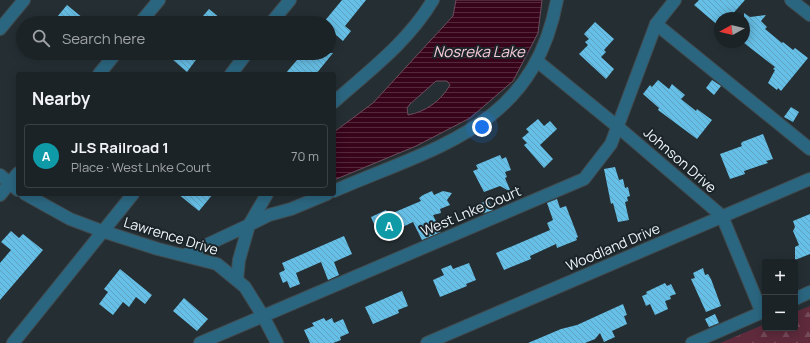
<!DOCTYPE html>
<html lang="en">
<head>
<meta charset="utf-8">
<style>
	body { margin:0; font-family:Manrope,sans-serif; background:#252b2e; color:#f1f3f6 }
	.controls { position:absolute; right:12px; bottom:12px; display:grid; overflow:hidden; border-radius:4px; box-shadow:0 2px 10px #0003 }
	.controls button { width:36px; height:36px; display:grid; place-items:center; padding:0; border:0; border-bottom:1px solid #3a4043; background:#1c2326; color:#f1f3f6; font:20px sans-serif }
	.compass { position:absolute; left:714px; top:12px; width:36px; height:36px; border-radius:50%; background:#1c2326; box-shadow:0 2px 10px #0003; rotate:262deg }
	.you { position:absolute; left:482px; top:127px; width:14px; height:14px; margin:-10px; border:3px solid #fff; border-radius:50%; background:#1a73e8; box-shadow:0 0 0 6px #1a73e833 }
	.badge { display:grid; place-items:center; width:26px; height:26px; border-radius:50%; background:#b45309; color:#fff; font-size:13px; font-weight:700 }
	.pin { position:absolute; translate:-50% -50%; border:2px solid #fff; box-shadow:0 1px 4px #0006 }
	.list { margin:0; padding:0; list-style:none }
	h2 { display:flex; justify-content:space-between; align-items:center; height:52px; margin:0; padding:0 16px; font-size:17px }
	h2 small { font-size:13px; font-weight:400; color:#a0a4a7 }
	.list li { display:grid; grid-template-columns:26px 1fr auto; gap:12px; align-items:center; box-sizing:border-box; height:64px; margin:0 8px 8px; padding:0 8px; border:1px solid #3a4043; border-radius:4px }
	.list b { display:block; font-size:15px; white-space:nowrap }
	.list p { margin:0; font-size:13px; white-space:nowrap; color:#a0a4a7 }
	.list em { font-size:13px; font-style:normal; color:#a0a4a7 }
	.icon { flex:none; width:22px; height:22px; fill:none; stroke:currentColor; stroke-width:2; stroke-linecap:round; stroke-linejoin:round }
	.map { position:relative; flex:none; width:810px; height:343px; overflow:hidden }
	.search { position:absolute; background:#1c2326; box-shadow:0 2px 10px #0003; left:16px; top:16px; width:320px; height:44px; display:flex; align-items:center; gap:10px; box-sizing:border-box; padding:0 14px; border-radius:22px; color:#a0a4a7; font-size:15px }
	.panel { position:absolute; background:#1c2326; box-shadow:0 2px 10px #0003; left:16px; top:72px; width:320px; height:124px; border-radius:4px }
	.map>svg:first-child { display:block }
	.grass { fill:url(#grass-tufts) }
	.forest { fill:url(#forest-firs) }
	.water { fill:url(#water-rules); stroke:#6e4c5d; fill-rule:evenodd }
	.building { fill:url(#building-back-hatch) }
	.lines { fill:none; stroke-linecap:round; stroke-linejoin:round }
	.minor-casing { stroke:#414b4f; stroke-width:14 }
	.minor { stroke:#2b6680; stroke-width:12 }
	.labels { text-anchor:middle; stroke-width:4; stroke-linejoin:round; paint-order:stroke }
	.street-label { font-size:14px; fill:#eff5f8; stroke:#1b2529 }
	.water-label { font-size:15px; font-style:italic; fill:#f6c9d6; stroke:#1b2529 }
</style>
</head>
<body>
<div class="map">
<svg width="810" height="343" viewBox="0 0 810 343">
	<defs>
		<pattern id="grass-tufts" width="24" height="20" patternUnits="userSpaceOnUse"><rect width="24" height="20" fill="#5e2a3c"/><path d="M3 7l-1-3M5 7V3M7 7l1-3M15 17l-1-3M17 17v-4M19 17l1-3" fill="none" stroke="#754a59"/></pattern>
		<pattern id="forest-firs" width="22" height="20" patternUnits="userSpaceOnUse"><rect width="22" height="20" fill="#5e2a3c"/><path d="M5 1l3.5 6h-7zM16 11l3.5 6h-7z" fill="#754a59"/></pattern>
		<pattern id="water-rules" width="6" height="5" patternUnits="userSpaceOnUse"><rect width="6" height="5" fill="#37041a"/><path d="M0 2.5h6" fill="none" stroke="#54293c"/></pattern>
		<pattern id="building-back-hatch" width="6" height="6" patternUnits="userSpaceOnUse"><rect width="6" height="6" fill="#66bfe6"/><path d="M-1 5l2 2M0 0l6 6M5-1l2 2" fill="none" stroke="#5ea2bf"/></pattern>
	</defs>
	<rect width="100%" height="100%" fill="#252f33"/>
	<polygon class="grass" points="810,306 810,343 720,343 765,324 765,328 795,328 795,312"/>
	<polygon class="forest" points="810,311 810,343 736,343 771,328 795,328 795,318"/>
	<path class="water" d="M456,0h86l-4,33 -25,48 -43,37 -54,28 -82,34v-48l39,-29 80,-87zM436,81h11l3,4c-9,16 -25,27 -42,30l-1,-7 3,-4z"/>
	<g class="building">
		<polygon points="342,0 366,0 345,26 351,31 343,41 329,29 329,23 323,23"/>
		<polygon points="699,0 745,0 729,18 720,18 720,27 694,5"/>
		<polygon points="67,5 89,23 52,23"/>
		<polygon points="209,9 226,23 197,23"/>
		<polygon points="744,13 750,17 766,15 761,21 767,27 765,29 782,43 783,42 793,50 795,48 808,58 781,91 778,88 777,90 768,83 775,70 773,69 775,67 744,43"/>
		<polygon points="595,22 614,39 604,50 606,52 601,57 614,69 606,79 579,54 588,45 585,42 589,39 584,34"/>
		<polygon points="165,53 201,53 187,72"/>
		<polygon points="289,53 333,53 316,74 285,74 297,60"/>
		<polygon points="658,80 669,89 672,84 685,95 681,99 696,111 697,109 712,120 697,139 658,110 659,108 643,94 650,85 652,87"/>
		<polygon points="712,80 721,86 714,95 706,88"/>
		<polygon points="791,107 799,112 793,122 784,117"/>
		<polygon points="538,119 544,126 550,121 557,129 540,145 553,159 544,168 524,145 527,143 522,138 529,132 526,129"/>
		<polygon points="763,134 773,159 766,161 768,163 744,171 745,174 730,179 720,154 742,146 741,144 742,142"/>
		<polygon points="500,155 502,159 506,157 511,170 505,172 507,177 505,178 511,192 500,186 484,192 473,171 478,169 476,165"/>
		<polygon points="615,167 619,180 623,179 625,188 628,187 630,196 627,197 628,201 625,202 629,220 618,222 613,203 611,204 604,169"/>
		<polygon points="432,191 434,195 443,191 452,193 447,200 450,205 440,209 441,213 433,215 441,232 422,240 413,222 380,238 371,217 386,210 388,215 421,201 419,198 423,195"/>
		<polygon points="178,194 213,194 199,211"/>
		<polygon points="557,199 560,208 566,206 578,237 576,238 577,240 557,248 556,244 530,256 531,259 504,270 496,253 550,230 547,223 553,220 547,203"/>
		<polygon points="488,200 493,210 482,214 477,205"/>
		<polygon points="810,214 810,254 795,260 795,247 799,245 793,231 795,227 793,221"/>
		<polygon points="11,231 19,238 23,234 43,250 0,300 0,263 11,250 1,242"/>
		<polygon points="344,236 352,254 334,262 339,275 328,280 321,262 296,273 300,284 290,288 287,281 283,283 279,273 285,270 282,263"/>
		<polygon points="469,263 476,280 466,284 467,286 440,297 433,280 444,275 441,269 451,265 453,269"/>
		<polygon points="703,268 705,275 708,274 711,279 721,306 706,312 691,279 695,278 693,273"/>
		<polygon points="120,269 152,295 145,304 136,297 129,307 123,302 113,315 99,304 108,292 104,289"/>
		<polygon points="665,283 667,286 671,284 676,294 670,296 671,299 665,301 668,309 655,315 650,304 646,306 642,296 647,294 646,292"/>
		<polygon points="402,291 408,306 398,310 399,313 373,324 365,307"/>
		<polygon points="184,298 208,319 197,331 173,311"/>
		<polygon points="623,304 627,315 624,316 627,324 612,331 615,337 604,342 600,333 595,339 585,343 528,343 561,329 577,325"/>
		<polygon points="715,314 719,323 709,327 705,319"/>
		<polygon points="324,318 326,321 332,318 334,323 343,319 349,333 340,337 341,340 333,343 310,343 304,330 314,326 312,323"/>
	</g>
	<g class="lines">
		<g class="minor-casing">
			<g id="minor">
				<polyline points="791,0 810,15"/>
				<polyline points="140,23 159,0"/>
				<polyline points="271,23 290,0"/>
				<polyline points="656,24 810,149"/>
				<polyline points="0,29 24,0"/>
				<polyline points="537,61 618,127 722,216 762,313"/>
				<polyline points="99,74 116,53"/>
				<polyline points="231,74 247,53"/>
				<path d="M334,102c36,-32 74,-60 99,-102"/>
				<polyline points="0,175 18,190"/>
				<path d="M334,191c103,-45 199,-63 223,-191"/>
				<polyline points="25,194 70,219 102,231 158,249 217,264 245,287 263,316 277,343"/>
				<polyline points="0,195 18,173"/>
				<polyline points="249,225 269,215 291,209 327,194"/>
				<polyline points="249,225 267,194"/>
				<polyline points="185,255 249,225 239,260 237,280"/>
				<polyline points="795,299 810,292"/>
				<polyline points="13,343 133,194"/>
				<polyline points="200,343 584,179 611,144 656,24 675,0"/>
				<polyline points="427,343 810,179"/>
				<polyline points="692,343 765,311"/>
			</g>
		</g>
		<use href="#minor" class="minor"/>
	</g>
	<g class="labels">
		<g class="street-label">
			<text transform="translate(680 160) rotate(41)" y="5">Johnson Drive</text>
			<text transform="translate(471 211) rotate(-23)" y="5">West Lnke Court</text>
			<text transform="translate(171 236) rotate(17)" y="5">Lawrence Drive</text>
			<text transform="translate(613 247) rotate(-23)" y="5">Woodland Drive</text>
		</g>
		<g class="water-label">
			<text x="479" y="57">Nosreka Lake</text>
		</g>
	</g>
</svg>
<div class="controls">
<button>+</button>
<button>−</button>
</div>
<svg class="compass" viewBox="-18 -18 36 36"><path d="M0-13l5 13h-10z" fill="#e53935"/><path d="M0 13l5-13h-10z" fill="#a0a4a7"/></svg>
<div class="you"></div>
<div class="pin badge" style="left:389px;top:226px;background:#0f9aa8">A</div>
<div class="search"><svg class="icon" aria-label="search" viewBox="0 0 24 24"><circle cx="10" cy="10" r="6"/><path d="M15 15l6 6"/></svg>Search here</div>
<section class="panel">
<h2>Nearby<small></small></h2>
<ul class="list">
<li><span class="badge" style="background:#0f9aa8">A</span><div><b>JLS Railroad 1</b><p>Place · West Lnke Court</p></div><em>70 m</em></li>
</ul>
</section>
</div>
</body>
</html>
